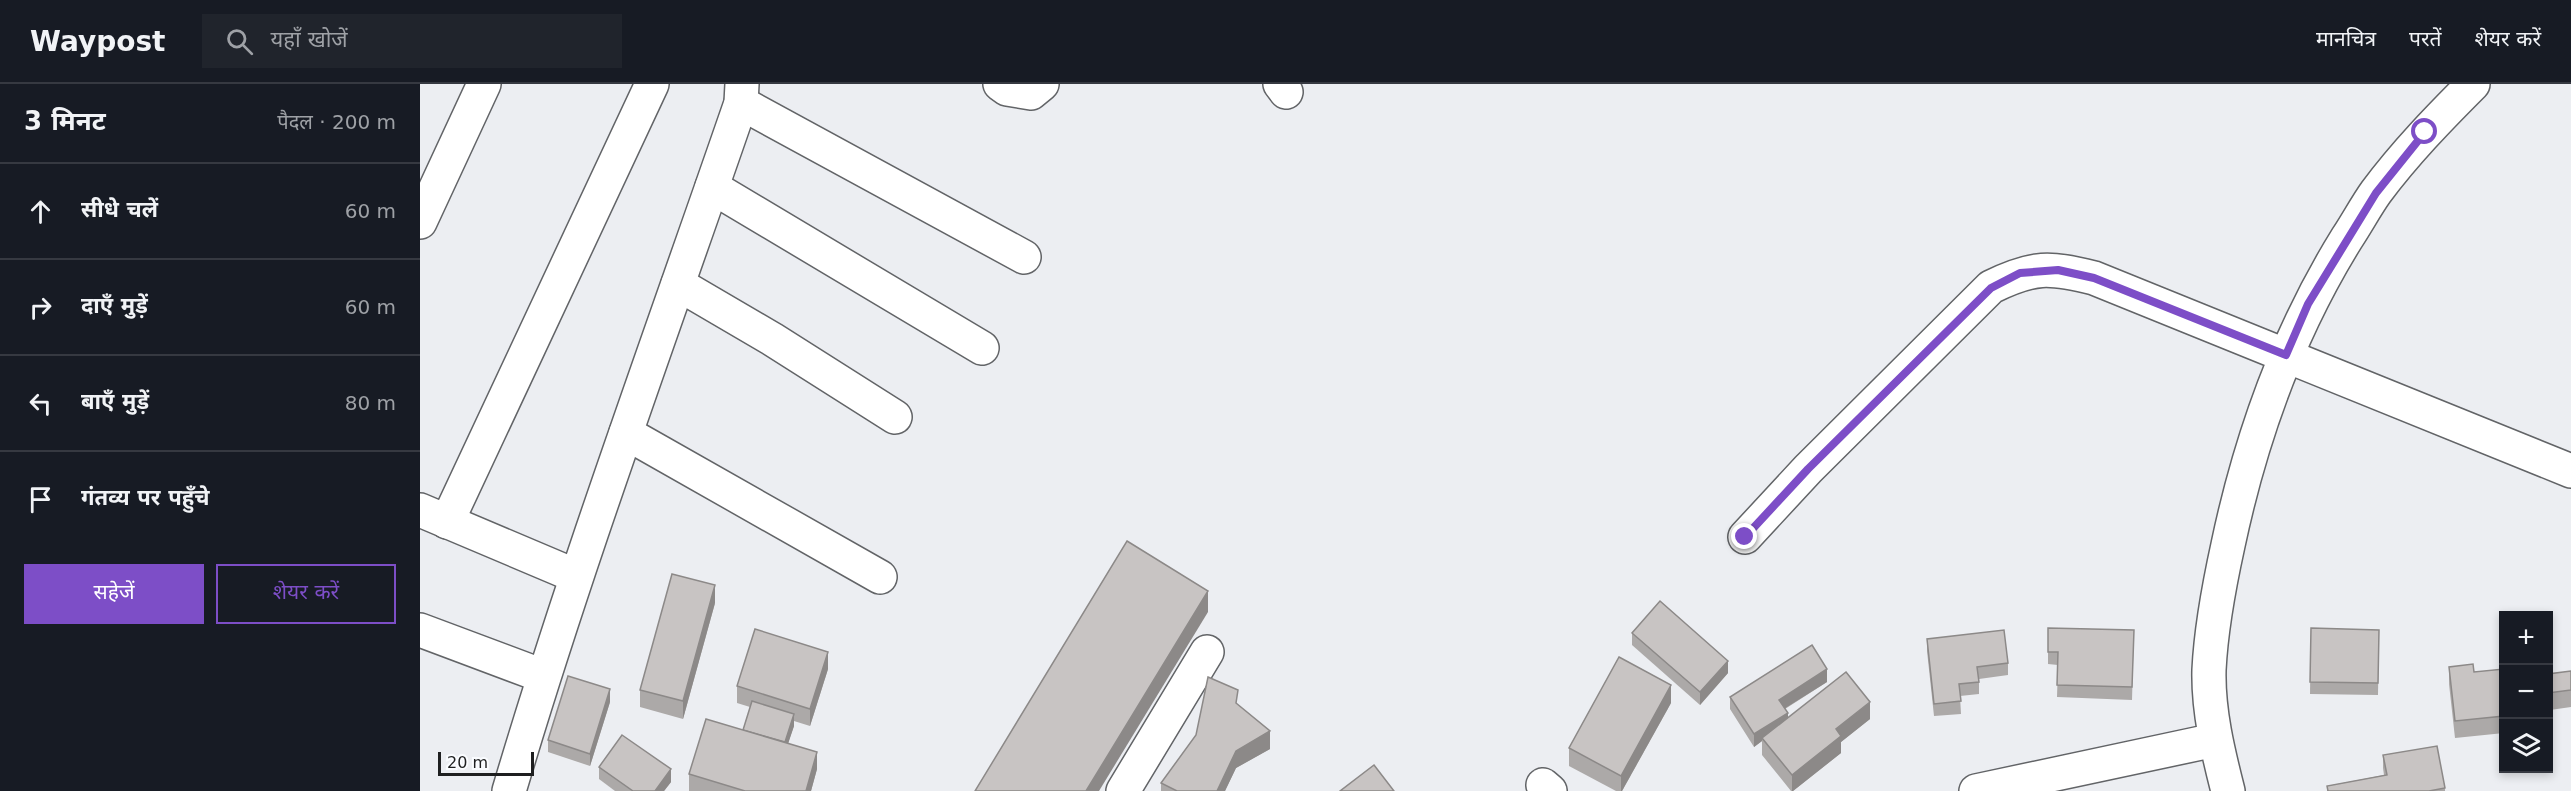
<!DOCTYPE html>
<html lang="hi">
<head>
<meta charset="utf-8">
<style>
	body { margin:0; font-family:"DejaVu Sans","Noto Sans Devanagari",sans-serif; background:#20242c; color:#f1f3f6 }
	.controls { position:absolute; right:18px; bottom:18px; display:grid; overflow:hidden; border-radius:0px; box-shadow:0 3px 9px #0003 }
	.controls button { width:54px; height:54px; display:grid; place-items:center; padding:0; border:0; border-bottom:2px solid #363941; background:#171b24; color:#f1f3f6; font:30px sans-serif }
	.scale { position:absolute; left:18px; bottom:15px; width:96px; box-sizing:border-box; padding-left:6px; border:3px solid #1e1f20; border-top:0; font-size:16px; line-height:21px; white-space:nowrap; color:#1e1f20; -webkit-text-stroke:4px #fafcff; paint-order:stroke }
	.stop { position:absolute; width:18px; height:18px; margin:-14px; border:4px solid #7d4ec7; border-radius:50%; background:#fff }
	.stop.end { background:#7d4ec7; border-color:#fff; box-shadow:0 2px 6px #0008 }
	.list { margin:0; padding:0; list-style:none }
	h2 { display:flex; justify-content:space-between; align-items:center; height:78px; margin:0; padding:0 24px; font-size:26px }
	h2 small { font-size:20px; font-weight:400; color:#9ea1a6 }
	.list li { display:grid; grid-template-columns:39px 1fr auto; gap:18px; align-items:center; box-sizing:border-box; height:96px; padding:0 24px; border-top:2px solid #363941 }
	.list b { display:block; font-size:22px; white-space:nowrap }
	.list em { font-size:20px; font-style:normal; color:#9ea1a6 }
	.actions { display:flex; gap:12px; padding:18px 24px }
	.actions a { flex:1; padding:14px 0; border:2px solid #7d4ec7; border-radius:0px; text-align:center; font-size:21px; color:#7d4ec7 }
	.actions .main { background:#7d4ec7; color:#fff }
	.icon { flex:none; width:33px; height:33px; fill:none; stroke:currentColor; stroke-width:2; stroke-linecap:round; stroke-linejoin:round }
	.map { position:relative; flex:none; width:2151px; height:707px; overflow:hidden }
	header { display:flex; align-items:center; gap:36px; box-sizing:border-box; height:84px; padding:0 30px; background:#171b24; border-bottom:2px solid #363941 }
	header strong { font-size:28px }
	nav { display:flex; gap:33px; margin-inline-start:auto; font-size:21px }
	.search { width:420px; height:54px; background:#20242c; display:flex; align-items:center; gap:15px; box-sizing:border-box; padding:0 21px; border-radius:0px; color:#9ea1a6; font-size:22px }
	main { display:flex }
	aside { flex:1; background:#171b24 }
	.map>svg:first-child { display:block }
	.lines { fill:none; stroke-linecap:round; stroke-linejoin:round }
	.minor-casing { stroke:#626467; stroke-width:36 }
	.tertiary-casing { stroke:#626467; stroke-width:36 }
	.minor { stroke:#fff; stroke-width:33 }
	.tertiary { stroke:#fff; stroke-width:33 }
	.wall { fill:#aca9a8 }
	.shaded-wall { fill:#8c8988 }
	.building { fill:#c8c4c3; stroke:#8c8988; stroke-width:1.5 }
	.route { stroke:#7d4ec7; stroke-width:8 }
</style>
</head>
<body>
<header>
<strong>Waypost</strong>
<div class="search"><svg class="icon" aria-label="search" viewBox="0 0 24 24"><circle cx="10" cy="10" r="6"/><path d="M15 15l6 6"/></svg>यहाँ खोजें</div>
<nav><a>मानचित्र</a><a>परतें</a><a>शेयर करें</a></nav>
</header>
<main>
<aside>
<h2>3 मिनट<small>पैदल · 200 m</small></h2>
<ul class="list">
<li><svg class="icon" aria-label="ahead" viewBox="0 0 24 24"><path d="M12 20V5M6 11l6-6 6 6"/></svg><div><b>सीधे चलें</b></div><em>60 m</em></li>
<li><svg class="icon" aria-label="right" viewBox="0 0 24 24"><path d="M7 20v-9h11M14 6l5 5-5 5"/></svg><div><b>दाएँ मुड़ें</b></div><em>60 m</em></li>
<li><svg class="icon" aria-label="left" viewBox="0 0 24 24"><path d="M17 20v-9H6M10 6l-5 5 5 5"/></svg><div><b>बाएँ मुड़ें</b></div><em>80 m</em></li>
<li><svg class="icon" aria-label="arrive" viewBox="0 0 24 24"><path d="M6 21V4h12l-3 4 3 4H6"/></svg><div><b>गंतव्य पर पहुँचे</b></div></li>
</ul>
<div class="actions"><a class="main">सहेजें</a><a>शेयर करें</a></div>
</aside>
<div class="map">
<svg width="2151" height="707" viewBox="0 0 2151 707">
	<rect width="100%" height="100%" fill="#eceef2"/>
	<g class="lines">
		<g class="minor-casing">
			<g id="minor">
				<polyline points="580,0 587,5 611,9 622,0"/>
				<polyline points="860,0 866,8"/>
				<polyline points="321,19 604,173"/>
				<polyline points="292,103 562,264"/>
				<polyline points="0,138 64,0"/>
				<polyline points="258,200 352,255 475,333"/>
				<polyline points="206,349 460,493"/>
				<polyline points="0,426 156,492"/>
				<polyline points="27,438 232,0"/>
				<path d="M1325,453l63,-68 183,-182c43,-21 58,-20 103,-9l477,193"/>
				<polyline points="0,546 123,592"/>
				<polyline points="1123,701 1130,707"/>
				<path d="M89,707c69,-232 153,-459 232,-688l1,-19"/>
				<polyline points="703,707 787,568"/>
				<polyline points="1556,707 1795,656"/>
			</g>
		</g>
		<g class="tertiary-casing">
			<path id="tertiary" d="M1808,707c-10,-39 -20,-80 -19,-121 2,-42 10,-84 19,-125 23,-109 60,-212 119,-307 10,-15 19,-32 29,-46 29,-39 63,-74 97,-108"/>
		</g>
		<use href="#minor" class="minor"/>
		<use href="#tertiary" class="tertiary"/>
	</g>
	<g class="wall">
		<polygon points="295,519 263,635 220,623 220,606"/>
		<polygon points="1628,544 1714,546 1712,616 1637,613 1638,581 1628,580"/>
		<polygon points="1891,544 1959,546 1958,611 1890,610"/>
		<polygon points="1212,549 1308,589 1280,621 1212,561"/>
		<polygon points="1507,555 1588,579 1588,591 1559,595 1559,610 1540,612 1541,630 1514,632 1507,567"/>
		<polygon points="2029,583 2054,588 2084,585 2084,649 2035,654 2029,600"/>
		<polygon points="408,585 390,642 374,637 374,642 368,659 397,685 391,707 269,707 269,690 323,646 330,623 317,619 317,602"/>
		<polygon points="2151,587 2151,623 2130,626 2130,651 2128,651 2128,590"/>
		<polygon points="1407,598 1365,625 1368,634 1450,635 1421,658 1421,669 1373,707 1371,707 1342,671 1342,657 1334,663 1310,625 1310,613"/>
		<polygon points="190,618 170,682 128,668 128,656"/>
		<polygon points="1251,619 1202,707 1196,707 1149,682 1149,664"/>
		<polygon points="818,621 850,665 816,684 805,707 741,707 741,699"/>
		<polygon points="1963,671 2025,704 2025,707 1907,707 1907,702 1964,691 1963,684"/>
		<polygon points="179,683 251,698 244,707 195,707 179,695"/>
	</g>
	<g class="shaded-wall">
		<polygon points="295,501 295,519 263,635 263,617"/>
		<polygon points="788,507 788,528 679,707 666,707"/>
		<polygon points="408,568 408,585 390,642 390,625"/>
		<polygon points="1308,577 1308,589 1280,621 1280,608"/>
		<polygon points="1407,585 1407,598 1359,628 1359,616"/>
		<polygon points="1251,601 1251,619 1202,707 1201,707 1201,692"/>
		<polygon points="190,605 190,618 170,682 170,670"/>
		<polygon points="1450,618 1450,635 1421,658 1421,669 1373,707 1372,707 1372,691 1416,645"/>
		<polygon points="1368,629 1368,641 1342,654 1342,657 1334,663 1334,650"/>
		<polygon points="374,630 374,642 364,672 364,659"/>
		<polygon points="850,647 850,665 816,684 805,707 797,707 816,667"/>
		<polygon points="397,668 397,685 391,707 386,707"/>
		<polygon points="251,685 251,698 244,707 235,707"/>
	</g>
	<g class="building">
		<polygon points="707,457 788,507 666,707 555,707"/>
		<polygon points="252,490 295,501 263,617 220,606"/>
		<polygon points="1240,517 1308,577 1280,608 1212,549"/>
		<polygon points="1628,544 1714,546 1712,603 1637,601 1638,568 1628,568"/>
		<polygon points="1891,544 1959,546 1958,599 1890,598"/>
		<polygon points="335,545 408,568 390,625 317,602"/>
		<polygon points="1584,546 1588,579 1557,583 1559,598 1539,600 1541,617 1514,620 1507,555"/>
		<polygon points="1392,561 1407,585 1359,616 1368,629 1334,650 1310,613"/>
		<polygon points="1199,573 1251,601 1201,692 1149,664"/>
		<polygon points="2053,580 2054,588 2084,585 2084,632 2035,637 2029,583"/>
		<polygon points="2151,587 2151,606 2128,609 2128,590"/>
		<polygon points="1426,588 1450,618 1416,645 1421,652 1372,691 1342,654"/>
		<polygon points="148,592 190,605 170,670 128,656"/>
		<polygon points="788,593 818,606 816,619 850,647 816,667 797,707 757,707 741,699 776,651"/>
		<polygon points="332,617 374,630 365,658 323,646"/>
		<polygon points="2128,617 2130,634 2128,634"/>
		<polygon points="286,635 397,668 386,707 325,707 269,690"/>
		<polygon points="202,651 251,685 235,707 213,707 179,683"/>
		<polygon points="2017,662 2025,704 2009,707 1908,707 1907,702 1967,691 1963,671"/>
		<polygon points="954,681 974,707 920,707"/>
	</g>
	<g class="lines">
		<polyline class="route" points="1325,453 1388,385 1571,204 1600,189 1638,186 1674,194 1866,271 1888,220 1956,109 2005,48"/>
	</g>
</svg>
<div class="controls">
<button>+</button>
<button>−</button>
<button><svg class="icon" aria-label="layers" viewBox="0 0 24 24"><path d="M12 4l9 5-9 5-9-5zM3 14l9 5 9-5"/></svg></button>
</div>
<div class="scale">20 m</div>
<div class="stop" style="left:2005px;top:48px"></div>
<div class="stop end" style="left:1325px;top:453px"></div>
</div>
</main>
</body>
</html>
